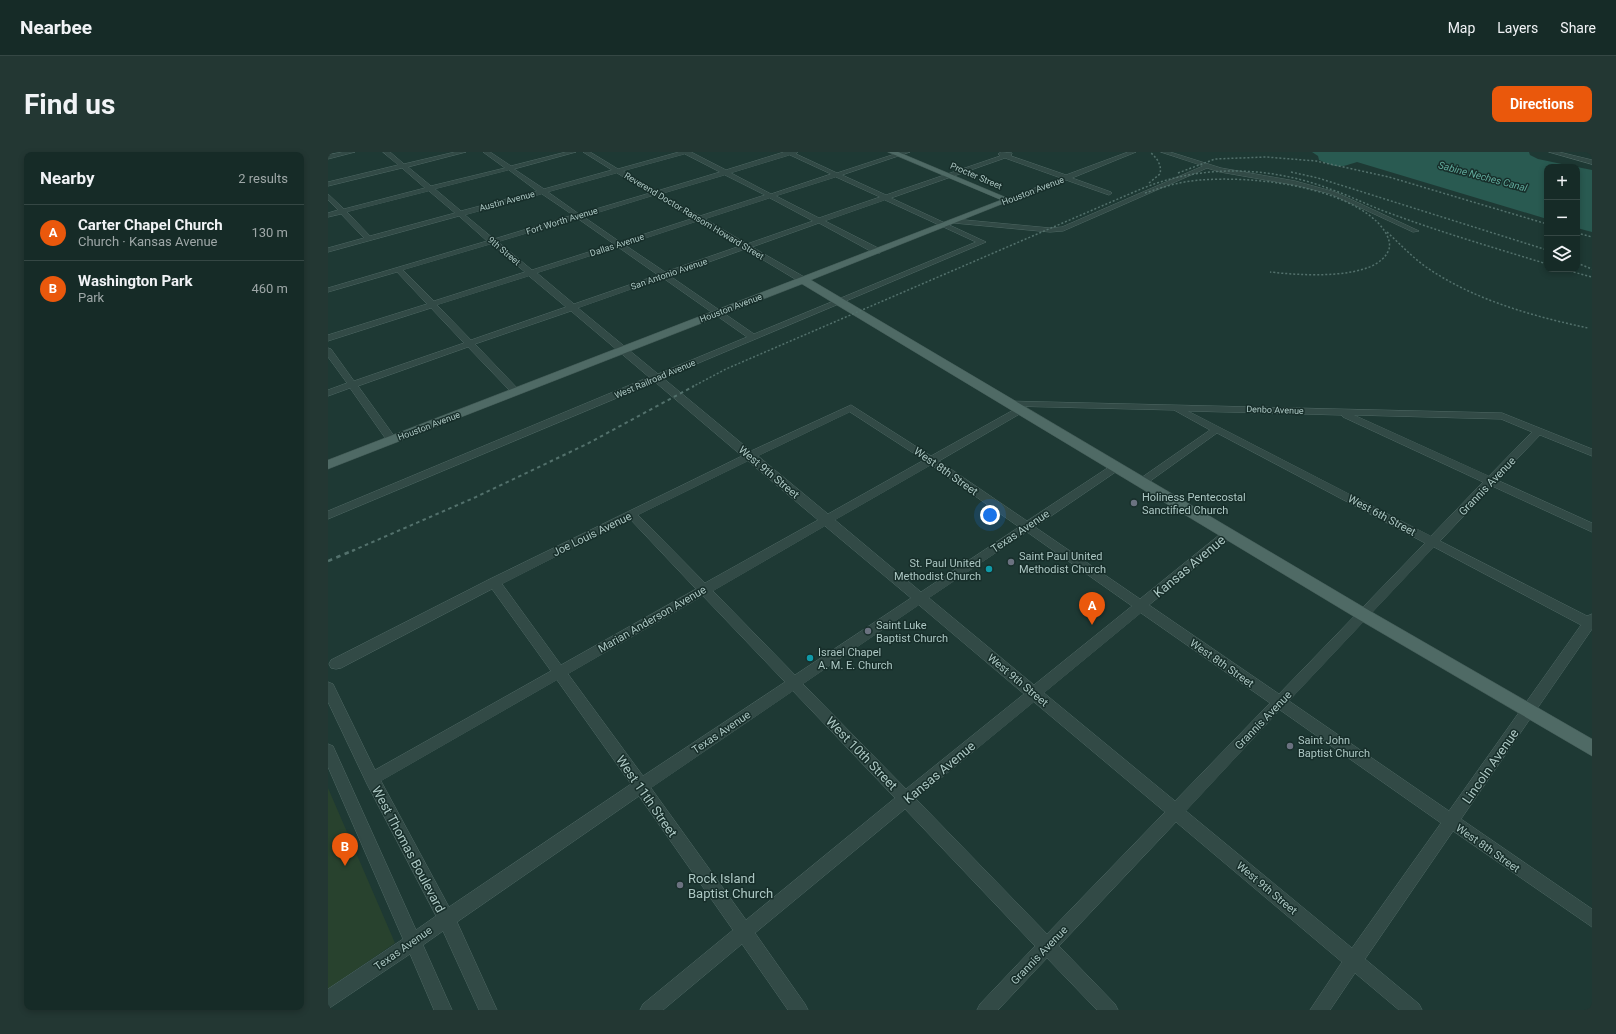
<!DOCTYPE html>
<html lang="en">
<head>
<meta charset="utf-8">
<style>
	body { margin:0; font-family:Roboto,sans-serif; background:#233733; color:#f1f3f6 }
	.controls { position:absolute; right:12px; top:12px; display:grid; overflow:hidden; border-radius:8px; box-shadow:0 2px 6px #0003 }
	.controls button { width:36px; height:36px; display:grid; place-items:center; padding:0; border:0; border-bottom:1px solid #354744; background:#162b27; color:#f1f3f6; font:20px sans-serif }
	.you { position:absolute; left:662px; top:363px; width:14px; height:14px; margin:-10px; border:3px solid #fff; border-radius:50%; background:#1a73e8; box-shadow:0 0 0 6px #1a73e833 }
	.badge { display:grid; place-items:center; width:26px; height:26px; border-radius:50%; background:#ea580c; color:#fff; font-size:13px; font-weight:700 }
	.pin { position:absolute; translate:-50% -33px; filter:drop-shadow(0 1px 2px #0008) }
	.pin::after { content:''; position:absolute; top:21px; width:14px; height:12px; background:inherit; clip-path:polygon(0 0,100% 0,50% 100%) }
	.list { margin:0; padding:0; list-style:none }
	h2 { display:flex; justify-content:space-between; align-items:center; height:52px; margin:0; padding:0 16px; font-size:17px }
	h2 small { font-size:13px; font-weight:400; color:#9ea7a7 }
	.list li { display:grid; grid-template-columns:26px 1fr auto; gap:12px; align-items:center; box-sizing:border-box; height:56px; padding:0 16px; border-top:1px solid #354744 }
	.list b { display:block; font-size:15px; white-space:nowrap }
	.list p { margin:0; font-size:13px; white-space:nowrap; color:#9ea7a7 }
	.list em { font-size:13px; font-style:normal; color:#9ea7a7 }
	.icon { flex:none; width:22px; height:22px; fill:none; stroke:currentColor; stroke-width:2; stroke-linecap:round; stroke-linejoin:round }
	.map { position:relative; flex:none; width:1264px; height:858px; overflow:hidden; border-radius:8px }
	header { display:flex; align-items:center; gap:24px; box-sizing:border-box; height:56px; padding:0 20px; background:#162b27; border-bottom:1px solid #354744 }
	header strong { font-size:19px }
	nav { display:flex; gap:22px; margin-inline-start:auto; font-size:14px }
	.intro { display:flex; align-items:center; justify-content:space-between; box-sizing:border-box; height:96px; padding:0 24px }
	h1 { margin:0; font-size:28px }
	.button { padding:10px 18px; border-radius:8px; background:#ea580c; color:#fff; font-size:14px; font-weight:700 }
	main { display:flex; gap:24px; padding:0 24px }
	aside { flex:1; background:#162b27; border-radius:8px; box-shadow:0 2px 6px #0003 }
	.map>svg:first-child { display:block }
	.green { fill:#28422e }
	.water { fill:#295a51 }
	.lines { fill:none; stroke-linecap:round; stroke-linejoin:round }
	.minor-casing { stroke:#4f6864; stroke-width:1 }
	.major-casing { stroke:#3e5652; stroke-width:1 }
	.minor { fill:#324a46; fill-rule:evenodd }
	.major { fill:#4f6a65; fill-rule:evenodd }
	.rail-far2 { stroke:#53716c; stroke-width:1.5; stroke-dasharray:2 2; stroke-linecap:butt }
	.rail-far1 { stroke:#53716c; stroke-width:2; stroke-dasharray:3.5 3.5; stroke-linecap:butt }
	.rail { stroke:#53716c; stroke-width:2.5; stroke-dasharray:4.5 4.5; stroke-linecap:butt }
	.worship-dot { fill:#6b7280; stroke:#172e2a; stroke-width:1.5 }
	.culture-dot { fill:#0f9aa8; stroke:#172e2a; stroke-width:1.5 }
	.labels { text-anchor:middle; stroke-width:3; stroke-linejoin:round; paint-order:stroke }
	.far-street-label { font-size:9px; fill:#acc7c3; stroke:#172e2a }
	.far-water-label { font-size:10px; font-style:italic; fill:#61aa9c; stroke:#172e2a }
	.street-label { font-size:11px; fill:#acc7c3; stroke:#172e2a }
	.poi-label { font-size:11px; fill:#acc7c3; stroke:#172e2a; text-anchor:start }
	.near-street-label { font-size:13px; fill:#acc7c3; stroke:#172e2a }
	.near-poi-label { font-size:13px; fill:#acc7c3; stroke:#172e2a; text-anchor:start }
</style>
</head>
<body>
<header>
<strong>Nearbee</strong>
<nav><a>Map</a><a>Layers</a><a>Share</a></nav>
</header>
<div class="intro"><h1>Find us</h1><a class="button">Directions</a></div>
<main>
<aside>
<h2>Nearby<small>2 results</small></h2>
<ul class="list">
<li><span class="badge">A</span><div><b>Carter Chapel Church</b><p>Church · Kansas Avenue</p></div><em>130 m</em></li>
<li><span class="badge">B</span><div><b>Washington Park</b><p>Park</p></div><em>460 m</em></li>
</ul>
</aside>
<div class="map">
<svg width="1264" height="858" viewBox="0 0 1264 858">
	<rect width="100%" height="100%" fill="#1e3934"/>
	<polygon class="green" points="0,636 67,791 0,837"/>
	<g class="water">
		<path d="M984,0h217l1,3 8,4 38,8h-29v52l-190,-57c-18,6 -20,6 -38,-2l-1,-4z"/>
		<polygon points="1249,15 1264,18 1264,80 1249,76"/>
	</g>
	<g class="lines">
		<g class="minor-casing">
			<g id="minor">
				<polygon points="15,0 27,0 0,7 0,3"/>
				<path d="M55,0h7l14,12 51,-12h11l-58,15 23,19 74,-18 -22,-16h7l21,14 55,-14h10l-62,17 30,20 68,-19 -29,-18h7l28,17 61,-17h12l35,18 58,-18h14l-2,2 41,19 64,-21h9l-68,23 44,20 114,-39 -2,-2 3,-2 11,1 -1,3 55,19 62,-23h8l-64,26 39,14 1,1 -3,2 -43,-15 -56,21h-4v-2l55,-21 -56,-20 -114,40 95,44 -323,136 88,73 100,-46 80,51 86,-48h6l2,2 -2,2 -84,49 88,60 85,-56h8l1,2 -1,2 -85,58 105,72 84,-68h8l2,3 -2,3 -83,68 130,89 146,-151 -208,-110 -71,51h-8l-1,-2 1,-2 72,-50 -36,-20 -166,-4 -3,-1v-4l497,12 90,36v7l-52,-21 -43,45 95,43v9l-100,-46 -52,55 147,75 5,-2v15l-131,190 131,90v18l-139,-96 -88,128 54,45 3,6h-23l-44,-37 -25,37h-20l32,-48 -166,-140 -117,124 56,58 3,6h-21l-50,-52 -49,52h-21l3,-6 55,-58 -130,-137 -150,124 50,71 3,6h-20l-46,-66 -79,66h-23l3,-6 90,-74 -94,-134 -182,126 40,88h-18l-36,-79 -20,14 29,65h-18l-24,-56 -82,55v-20l75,-50 -75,-172v-23l5,2 83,184 20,-14 -69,-132 -39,-82v-20l5,2 42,86 176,-99 -59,-82 -151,79 -5,1 -5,-1 -2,-4 2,-4 159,-81 252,-123 -87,-74 -327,137v-8l321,-134 -78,-66 -96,33 44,46v4h-6l-45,-47 -110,39 39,54 -1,2h-8l-38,-54 -22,8v-6l19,-7 -19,-26v-9l3,1 23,32 110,-38 -33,-35 -103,33v-6l99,-31 -30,-32 -69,20v-4l159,-47 -28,-25 -131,36v-4l36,-10 -23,-24 -13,3v-4l10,-3 -10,-10v-6l16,15 81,-21 -23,-20 -74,18v-4l70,-17zM357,2l35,18 -63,19 -34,-20zM462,3l41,19 -60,20 -40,-21zM181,18l28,21 -76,20 -26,-22zM289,21l33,20 -71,21 -31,-22zM397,23l40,20 -65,21 -39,-22zM508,25l44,20 -61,21 -43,-22zM101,39l26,22 -85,23 -23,-24zM214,42l31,21 -79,24 -29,-24zM327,43l39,23 -74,24 -36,-25zM442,46l43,23 -66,23 -42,-25zM557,48l91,42 -222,92 -84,-58 75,-27 55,33h6v-4l-54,-31 67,-24 55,30h6v-4l-55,-28zM249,66l37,26 -82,26 -34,-28zM370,69l42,25 -75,26 -40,-27zM163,92l34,28 -91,29 -31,-31zM290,95l40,28 -84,29 -37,-31zM201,124l37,31 -95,33 -34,-35zM335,126l84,59 -89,37 -80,-66zM860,259l153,4 2,2 140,65 -52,54zM522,260l74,48 -96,54 -70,-58zM1026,263l147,4 31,13 -43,44zM420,309l70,59 -113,63 -67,-68zM603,313l88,62 -98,65 -86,-72zM302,367l66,70 -135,76 -59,-81zM497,374l86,72 -116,77 -82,-84zM699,380l105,74 -98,79 -105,-87zM1106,395l147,78 -132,186 -160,-110zM375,444l82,86 -142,94 -75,-102zM591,453l105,89 -118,95 -103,-105zM813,461l129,90 -95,98 -131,-108zM229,528l74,104 -182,123 -68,-126zM465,539l102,107 -149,122 -95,-132zM706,550l131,110 -118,122 -131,-135zM952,558l161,113 -89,125 -166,-137z"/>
				<polygon points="833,0 842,0 893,16 967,29 1007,40 1091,79 1085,80 1003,42 967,33 892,20 879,16 735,79 722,80 626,71 623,69 626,67 722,76 734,75 875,14"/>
				<polygon points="1221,0 1231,0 1264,8 1264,12"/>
			</g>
		</g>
		<g class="major-casing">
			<polygon id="major" points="560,0 570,0 684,48 483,128 1042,459 1264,587 1264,604 1030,467 474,132 0,317 0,308 673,48"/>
		</g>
		<use href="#minor" class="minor"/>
		<use href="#major" class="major"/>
		<g class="rail-far2">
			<polyline points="963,20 990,26 1219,98"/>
			<polyline points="850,21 887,7 938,5 988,9 1061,25 1219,72"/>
			<path d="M821,31l11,-9c2,-9 -3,-16 -10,-22"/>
			<path d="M817,41c18,-6 37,-12 56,-13 50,-4 135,5 174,40 7,6 17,19 14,29 -11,33 -92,26 -119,23"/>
			<path d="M1059,80c13,12 25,25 39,35 48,33 106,49 162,61"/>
			<polyline points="1249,81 1264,85"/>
			<polyline points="1249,111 1264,117"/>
			<polyline points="1234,117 1264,125"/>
			<path d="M364,235l34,-18 415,-180c60,-25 129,-23 189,0 21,7 41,18 62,25 51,19 103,34 155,50"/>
		</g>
		<polyline class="rail-far1" points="24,399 148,345 259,292 366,234"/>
		<polyline class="rail" points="0,409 26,398"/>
	</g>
	<g class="worship-dot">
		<circle cx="806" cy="351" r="4"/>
		<circle cx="683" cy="410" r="4"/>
		<circle cx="540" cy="479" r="4"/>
		<circle cx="962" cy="594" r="4"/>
		<circle cx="352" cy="733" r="4"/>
	</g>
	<g class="culture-dot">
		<circle cx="661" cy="417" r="4"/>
		<circle cx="482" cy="506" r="4"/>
	</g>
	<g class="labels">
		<g class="far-street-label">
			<text transform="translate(648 24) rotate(23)" y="3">Procter Street</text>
			<text transform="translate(705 39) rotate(-21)" y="3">Houston Avenue</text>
			<text transform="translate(179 49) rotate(-15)" y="3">Austin Avenue</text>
			<text transform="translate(366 64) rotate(31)" y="3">Reverend Doctor Ransom Howard Street</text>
			<text transform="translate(234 69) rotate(-17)" y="3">Fort Worth Avenue</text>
			<text transform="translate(289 93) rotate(-18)" y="3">Dallas Avenue</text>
			<text transform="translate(176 99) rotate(40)" y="3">9th Street</text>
			<text transform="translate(341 122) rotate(-19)" y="3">San Antonio Avenue</text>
			<text transform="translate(403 156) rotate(-21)" y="3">Houston Avenue</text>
			<text transform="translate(327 227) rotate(-23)" y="3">West Railroad Avenue</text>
			<text transform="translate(947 258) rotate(2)" y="3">Denbo Avenue</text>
			<text transform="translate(101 274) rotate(-21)" y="3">Houston Avenue</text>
		</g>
		<g class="far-water-label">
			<text transform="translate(1155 24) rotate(15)" y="4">Sabine Neches Canal</text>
		</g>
		<g class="street-label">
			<text transform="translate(618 319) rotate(35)" y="4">West 8th Street</text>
			<text transform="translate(441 320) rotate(40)" y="4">West 9th Street</text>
			<text transform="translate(1159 334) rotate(-46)" y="4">Grannis Avenue</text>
			<text transform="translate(1054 363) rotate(28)" y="4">West 6th Street</text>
			<text transform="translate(692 379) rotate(-34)" y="4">Texas Avenue</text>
			<text transform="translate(264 382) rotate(-26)" y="4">Joe Louis Avenue</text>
			<text transform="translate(324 467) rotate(-30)" y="4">Marian Anderson Avenue</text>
			<text transform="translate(894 511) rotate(35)" y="4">West 8th Street</text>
			<text transform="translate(690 528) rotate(40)" y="4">West 9th Street</text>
			<text transform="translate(935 568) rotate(-46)" y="4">Grannis Avenue</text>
			<text transform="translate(393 580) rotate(-34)" y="4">Texas Avenue</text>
			<text transform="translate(1160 696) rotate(35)" y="4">West 8th Street</text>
			<text transform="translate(939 736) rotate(40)" y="4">West 9th Street</text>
			<text transform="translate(75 796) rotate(-35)" y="4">Texas Avenue</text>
			<text transform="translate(711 803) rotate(-46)" y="4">Grannis Avenue</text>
		</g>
		<g class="poi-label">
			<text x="814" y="349">Holiness Pentecostal<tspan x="814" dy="13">Sanctified Church</tspan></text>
			<text x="691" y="408">Saint Paul United<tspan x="691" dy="13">Methodist Church</tspan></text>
			<text x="653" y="415" text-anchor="end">St. Paul United<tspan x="653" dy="13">Methodist Church</tspan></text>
			<text x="548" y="477">Saint Luke<tspan x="548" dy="13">Baptist Church</tspan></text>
			<text x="490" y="504">Israel Chapel<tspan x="490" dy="13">A. M. E. Church</tspan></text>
			<text x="970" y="592">Saint John<tspan x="970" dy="13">Baptist Church</tspan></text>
		</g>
		<g class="near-street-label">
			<text transform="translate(861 414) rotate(-40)" y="5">Kansas Avenue</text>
			<text transform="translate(534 601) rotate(46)" y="5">West 10th Street</text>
			<text transform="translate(1162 614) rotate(-55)" y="5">Lincoln Avenue</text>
			<text transform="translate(611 620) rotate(-40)" y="5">Kansas Avenue</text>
			<text transform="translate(319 644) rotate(55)" y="5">West 11th Street</text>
			<text transform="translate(81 697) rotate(62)" y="5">West Thomas Boulevard</text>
		</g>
		<g class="near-poi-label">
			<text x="360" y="731">Rock Island<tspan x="360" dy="15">Baptist Church</tspan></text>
		</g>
	</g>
</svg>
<div class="controls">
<button>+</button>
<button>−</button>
<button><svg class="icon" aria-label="layers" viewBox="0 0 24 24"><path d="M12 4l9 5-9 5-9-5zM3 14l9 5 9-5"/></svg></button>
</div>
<div class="you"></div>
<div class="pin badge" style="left:764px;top:473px">A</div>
<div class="pin badge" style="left:17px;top:714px">B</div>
</div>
</main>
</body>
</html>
